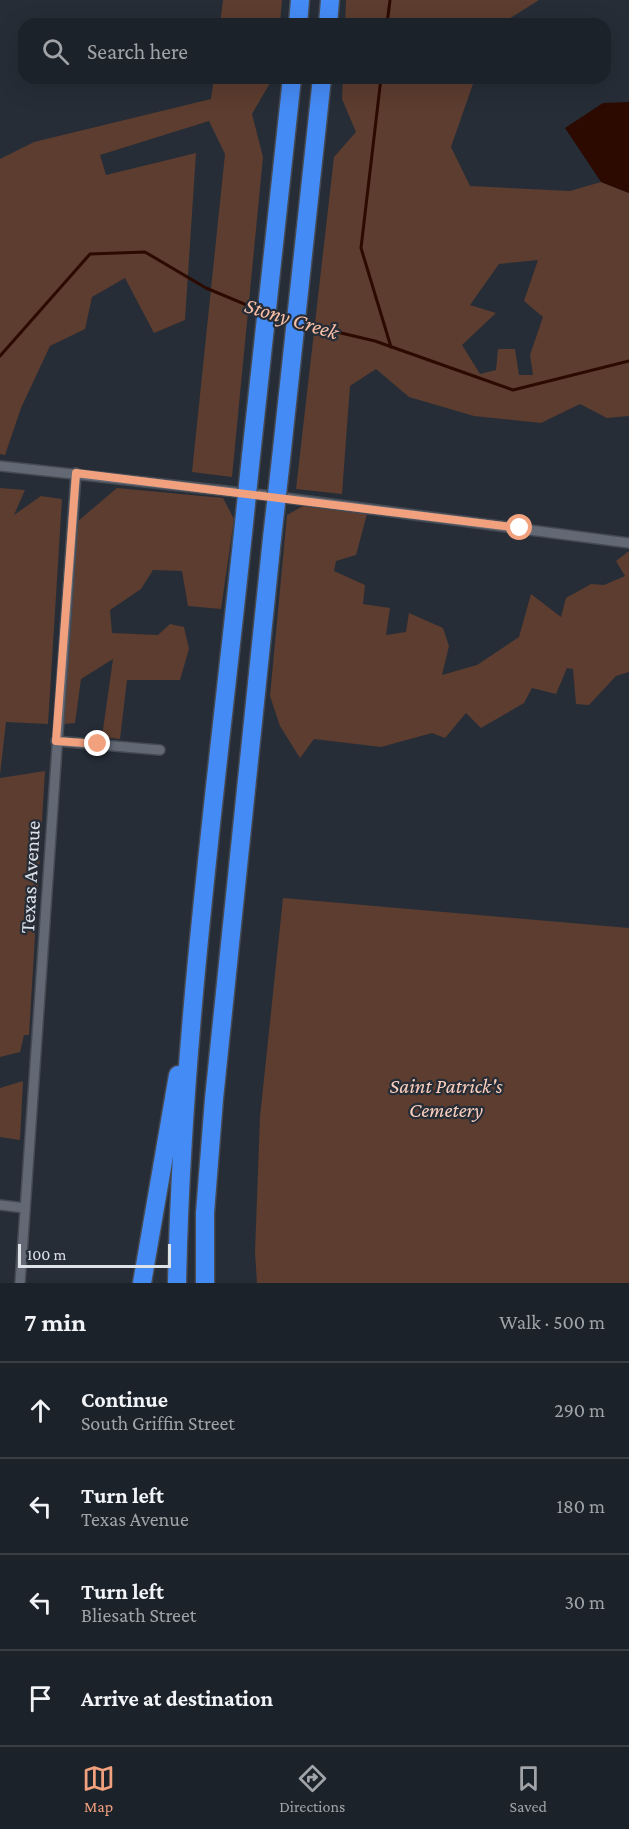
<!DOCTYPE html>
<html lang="en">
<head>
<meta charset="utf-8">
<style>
	body { margin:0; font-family:"Crimson Pro",serif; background:#292f35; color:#f1f3f6 }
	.scale { position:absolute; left:18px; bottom:15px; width:153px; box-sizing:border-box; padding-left:6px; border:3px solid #dde2e9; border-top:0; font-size:16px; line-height:21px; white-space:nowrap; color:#dde2e9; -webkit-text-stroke:4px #262d37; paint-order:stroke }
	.stop { position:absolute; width:18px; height:18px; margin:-14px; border:4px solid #f2a17e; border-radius:50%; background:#fff }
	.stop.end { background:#f2a17e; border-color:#fff; box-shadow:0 2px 6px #0008 }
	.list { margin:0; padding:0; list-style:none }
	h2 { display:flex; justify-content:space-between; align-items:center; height:78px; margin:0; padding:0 24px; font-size:26px }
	h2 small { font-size:20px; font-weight:400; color:#a0a4a8 }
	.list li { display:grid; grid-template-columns:39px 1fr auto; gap:18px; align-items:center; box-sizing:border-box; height:96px; padding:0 24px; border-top:2px solid #3a3f46 }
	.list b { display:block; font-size:22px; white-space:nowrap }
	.list p { margin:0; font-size:20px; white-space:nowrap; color:#a0a4a8 }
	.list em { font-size:20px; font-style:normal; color:#a0a4a8 }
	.icon { flex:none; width:33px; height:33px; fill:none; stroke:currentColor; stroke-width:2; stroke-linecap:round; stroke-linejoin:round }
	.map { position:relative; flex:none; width:629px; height:1283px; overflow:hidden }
	.search { position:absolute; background:#1c2229; box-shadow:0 6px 24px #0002; left:18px; right:18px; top:18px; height:66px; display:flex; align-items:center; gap:15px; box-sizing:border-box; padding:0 21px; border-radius:18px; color:#a0a4a8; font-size:22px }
	.sheet { height:462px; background:#1c2229 }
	nav { display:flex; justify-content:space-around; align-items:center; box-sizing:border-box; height:84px; border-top:2px solid #3a3f46; background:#1c2229; font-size:16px; color:#a0a4a8 }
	nav a { display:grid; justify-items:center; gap:3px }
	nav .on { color:#f2a17e }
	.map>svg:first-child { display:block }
	.green { fill:#5c3d2f; fill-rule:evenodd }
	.water { fill:#2c0a00 }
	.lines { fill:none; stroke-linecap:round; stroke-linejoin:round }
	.stream { stroke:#2c0a00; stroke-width:3 }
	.street-casing { stroke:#454a53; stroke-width:12 }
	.highway-casing { stroke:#454a53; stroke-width:21 }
	.street { stroke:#626975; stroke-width:9 }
	.highway { stroke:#458bf5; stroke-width:18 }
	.highway-bridge-casing { stroke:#454a53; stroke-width:21; stroke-linecap:butt }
	.highway-bridge { stroke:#458bf5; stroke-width:18 }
	.route { stroke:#f2a17e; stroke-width:8 }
	.labels { text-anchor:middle; stroke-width:4.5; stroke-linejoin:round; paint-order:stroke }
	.street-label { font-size:21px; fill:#dde2e9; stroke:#262d37 }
	.park-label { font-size:21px; font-style:italic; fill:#facebc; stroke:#262d37 }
	.water-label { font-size:22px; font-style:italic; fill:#f7bea6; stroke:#262d37 }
</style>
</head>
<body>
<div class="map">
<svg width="629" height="1283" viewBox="0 0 629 1283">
	<rect width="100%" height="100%" fill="#262d37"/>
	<g class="green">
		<polygon points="223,0 282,0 280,24 220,24"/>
		<polygon points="346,0 539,0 501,24 345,24"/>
		<polygon points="214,78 273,78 252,114 263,157 232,477 192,472 225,154 209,121 100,155 106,175 196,153 185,320 154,333 125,278 92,297 85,329 50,346 21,408 5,455 0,454 0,159 34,142 211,99"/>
		<path d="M343,78h132l-24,69 19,39 100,5 31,-9 28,11v223l-22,2 -27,-14 -39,19 -67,-7 -65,-19 -33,-28 -26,17 -8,108 -46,-5 38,-332 22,-25 -14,-33zM538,260l-14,41 19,16 -13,38 3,20h-14l-4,-26h-17l-2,21 -16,4 -18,-29 34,-32 -26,-8 29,-41z"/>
		<polygon points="0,488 25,490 14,515 41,496 62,499 48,724 6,722 0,775"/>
		<polygon points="117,488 223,498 234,519 221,609 188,606 182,571 153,570 141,589 110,610 112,633 158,635 170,624 184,627 189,649 180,680 127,680 120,739 102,737 113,659 81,679 75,723 63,724 77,522"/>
		<polygon points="303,506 367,514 356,555 336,561 334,571 365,585 363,604 390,608 386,635 406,632 409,613 443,628 449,646 442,675 477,665 519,637 531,594 561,617 566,598 591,584 604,585 625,576 616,561 629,551 629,672 616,676 589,705 576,704 573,669 567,668 556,694 532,688 524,703 481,728 466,713 445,738 432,733 381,747 314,739 300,758 280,726 270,696 287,515"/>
		<polygon points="45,771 29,1035 24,1035 20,1052 0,1057 0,778"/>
		<polygon points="283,898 629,928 629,1283 257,1283 255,1252 260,1117"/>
		<polygon points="23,1081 20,1140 0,1137 0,1088"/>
	</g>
	<polygon class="water" points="629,102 629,193 601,182 565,128 603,103"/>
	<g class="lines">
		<g class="stream">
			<polyline points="387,24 390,0"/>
			<polyline points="381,78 361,248 391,347"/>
			<polyline points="274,316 290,321"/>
			<polyline points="303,324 375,341 513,390 629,361"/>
			<polyline points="0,356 90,254 145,252 206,288 259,310"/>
		</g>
		<g class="street-casing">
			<g id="street">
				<polyline points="0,466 263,495 629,543"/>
				<polyline points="56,741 160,750"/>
				<polyline points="0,1205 25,1208"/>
				<polyline points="20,1283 76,473"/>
			</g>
		</g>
		<g class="highway-casing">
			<g id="highway">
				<polyline points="298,24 300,0"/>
				<polyline points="328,24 330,0"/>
				<polyline points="251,456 292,78"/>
				<polyline points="281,459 322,78"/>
				<polyline points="142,1283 178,1075"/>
				<path d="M177,1283c5,-250 40,-501 66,-750"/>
				<polyline points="205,1283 205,1213 214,1099 272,538"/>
			</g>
		</g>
		<use href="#street" class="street"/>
		<use href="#highway" class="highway"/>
		<g class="highway-bridge-casing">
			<g id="highway-bridge">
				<polyline points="243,533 251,456"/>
				<polyline points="272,538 281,459"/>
			</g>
		</g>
		<use href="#highway-bridge" class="highway-bridge"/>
	</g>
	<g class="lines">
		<polyline class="route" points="98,744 56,741 76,473 520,528"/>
	</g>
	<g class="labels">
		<g class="street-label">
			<text transform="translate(30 877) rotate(-87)" y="7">Texas Avenue</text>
		</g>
		<g class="park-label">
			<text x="446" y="1093">Saint Patrick's<tspan x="446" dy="24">Cemetery</tspan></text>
		</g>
		<g class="water-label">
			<text transform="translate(292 318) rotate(17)" y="8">Stony Creek</text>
		</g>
	</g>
</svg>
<div class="scale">100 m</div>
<div class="stop" style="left:520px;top:528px"></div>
<div class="stop end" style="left:98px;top:744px"></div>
<div class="search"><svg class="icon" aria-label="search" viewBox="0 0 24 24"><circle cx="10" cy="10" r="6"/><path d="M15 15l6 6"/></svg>Search here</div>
</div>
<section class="sheet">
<h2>7 min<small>Walk · 500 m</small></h2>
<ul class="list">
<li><svg class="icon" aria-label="ahead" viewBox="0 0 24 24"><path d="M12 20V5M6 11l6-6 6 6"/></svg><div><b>Continue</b><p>South Griffin Street</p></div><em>290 m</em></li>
<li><svg class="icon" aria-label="left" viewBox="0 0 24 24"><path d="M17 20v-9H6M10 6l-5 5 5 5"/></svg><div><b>Turn left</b><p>Texas Avenue</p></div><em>180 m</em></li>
<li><svg class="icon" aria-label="left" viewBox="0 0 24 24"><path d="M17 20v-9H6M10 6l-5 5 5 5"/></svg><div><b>Turn left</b><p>Bliesath Street</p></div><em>30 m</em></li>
<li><svg class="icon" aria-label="arrive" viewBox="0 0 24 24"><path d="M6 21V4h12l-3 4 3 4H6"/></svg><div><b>Arrive at destination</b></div></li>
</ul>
</section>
<nav>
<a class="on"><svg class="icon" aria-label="map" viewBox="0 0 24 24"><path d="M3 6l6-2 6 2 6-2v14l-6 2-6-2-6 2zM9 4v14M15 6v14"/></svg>Map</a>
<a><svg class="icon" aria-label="directions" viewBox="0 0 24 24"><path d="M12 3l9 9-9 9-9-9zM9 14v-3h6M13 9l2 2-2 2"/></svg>Directions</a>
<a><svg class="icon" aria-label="saved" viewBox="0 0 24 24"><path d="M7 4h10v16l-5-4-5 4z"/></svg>Saved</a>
</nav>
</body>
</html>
